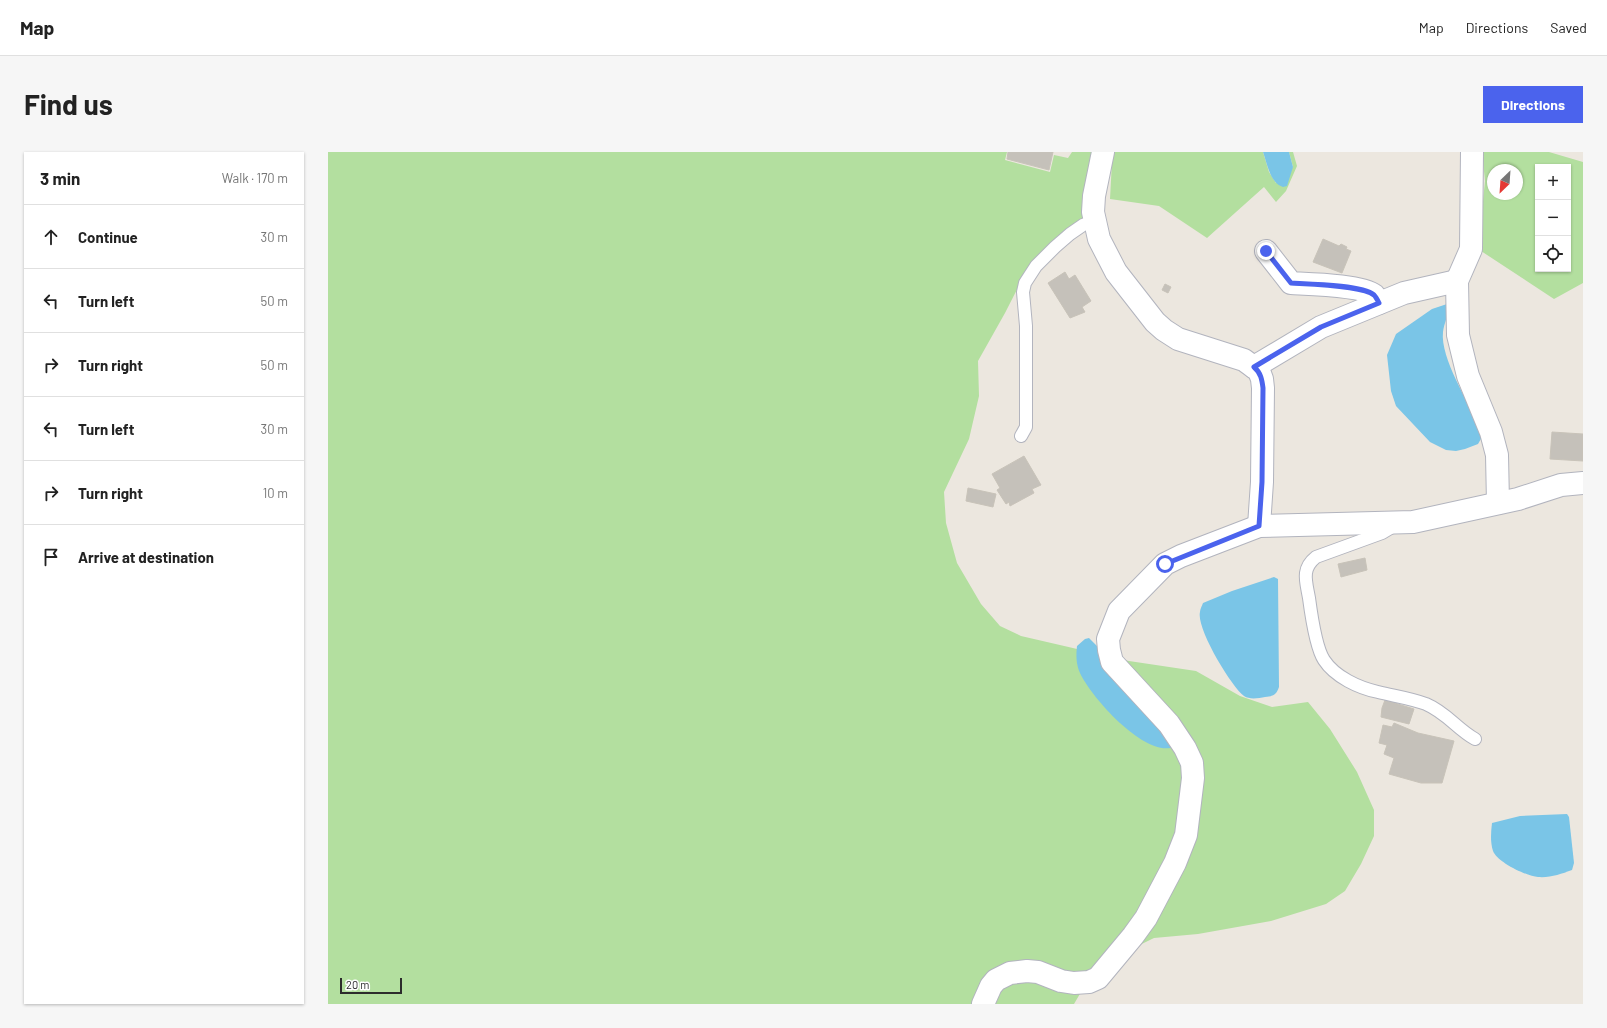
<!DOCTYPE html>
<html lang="en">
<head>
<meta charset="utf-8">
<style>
	body { margin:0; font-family:Barlow,sans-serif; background:#f6f6f6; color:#222 }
	.controls { position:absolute; right:12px; top:12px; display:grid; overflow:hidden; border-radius:0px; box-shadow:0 1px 3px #0004 }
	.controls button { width:36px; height:36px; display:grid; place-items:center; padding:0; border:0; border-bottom:1px solid #e0e0e0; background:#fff; color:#222; font:20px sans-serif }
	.compass { position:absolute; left:1159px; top:12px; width:36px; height:36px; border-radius:50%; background:#fff; box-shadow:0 1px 3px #0004; rotate:205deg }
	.scale { position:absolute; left:12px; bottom:10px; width:62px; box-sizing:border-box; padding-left:4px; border:2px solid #2c2c2c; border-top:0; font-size:11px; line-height:14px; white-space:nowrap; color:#2c2c2c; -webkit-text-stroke:3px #fff; paint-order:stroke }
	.stop { position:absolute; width:12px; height:12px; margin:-9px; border:3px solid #4b63ed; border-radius:50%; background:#fff }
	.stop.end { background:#4b63ed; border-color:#fff; box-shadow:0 1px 4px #0008 }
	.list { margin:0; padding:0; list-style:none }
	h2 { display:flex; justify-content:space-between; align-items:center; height:52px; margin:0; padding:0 16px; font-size:17px }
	h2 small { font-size:13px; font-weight:400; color:#767676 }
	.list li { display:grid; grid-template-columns:26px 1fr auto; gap:12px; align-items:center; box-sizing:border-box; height:64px; padding:0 16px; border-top:1px solid #e0e0e0 }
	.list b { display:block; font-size:15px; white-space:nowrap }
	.list em { font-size:13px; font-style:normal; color:#767676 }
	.icon { flex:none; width:22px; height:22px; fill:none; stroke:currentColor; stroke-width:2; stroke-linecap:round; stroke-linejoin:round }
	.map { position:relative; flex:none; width:1255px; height:852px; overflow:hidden; border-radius:0px }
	header { display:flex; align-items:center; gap:24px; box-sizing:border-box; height:56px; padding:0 20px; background:#fff; border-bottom:1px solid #e0e0e0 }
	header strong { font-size:19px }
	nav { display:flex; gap:22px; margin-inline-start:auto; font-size:14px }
	.intro { display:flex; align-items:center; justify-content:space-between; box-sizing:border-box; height:96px; padding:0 24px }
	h1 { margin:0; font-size:28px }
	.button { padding:10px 18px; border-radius:0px; background:#4b63ed; color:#fff; font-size:14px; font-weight:700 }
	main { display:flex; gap:24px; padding:0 24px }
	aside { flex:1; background:#fff; border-radius:0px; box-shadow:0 1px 3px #0004 }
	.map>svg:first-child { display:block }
	.green { fill:#b3df9f; fill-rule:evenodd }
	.water { fill:#7ac5e7 }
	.building { fill:#c5c1ba; stroke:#c8c3b9 }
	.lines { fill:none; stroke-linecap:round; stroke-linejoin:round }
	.service-casing { stroke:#b2b4be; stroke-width:14 }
	.minor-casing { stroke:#b2b4be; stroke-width:24 }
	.service { stroke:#fff; stroke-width:12 }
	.minor { stroke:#fff; stroke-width:22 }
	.route { stroke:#4b63ed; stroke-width:5 }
</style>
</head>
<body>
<header>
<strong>Map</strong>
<nav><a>Map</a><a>Directions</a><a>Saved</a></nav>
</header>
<div class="intro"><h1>Find us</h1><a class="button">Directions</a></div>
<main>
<aside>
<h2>3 min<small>Walk · 170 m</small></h2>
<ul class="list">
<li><svg class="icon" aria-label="ahead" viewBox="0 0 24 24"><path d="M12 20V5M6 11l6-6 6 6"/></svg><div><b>Continue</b></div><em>30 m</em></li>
<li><svg class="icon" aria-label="left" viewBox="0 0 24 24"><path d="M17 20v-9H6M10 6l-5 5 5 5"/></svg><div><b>Turn left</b></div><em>50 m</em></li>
<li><svg class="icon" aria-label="right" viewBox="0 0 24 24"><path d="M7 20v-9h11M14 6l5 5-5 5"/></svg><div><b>Turn right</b></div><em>50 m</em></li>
<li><svg class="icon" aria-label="left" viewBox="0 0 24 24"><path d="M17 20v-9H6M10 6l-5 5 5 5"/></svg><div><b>Turn left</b></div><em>30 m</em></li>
<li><svg class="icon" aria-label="right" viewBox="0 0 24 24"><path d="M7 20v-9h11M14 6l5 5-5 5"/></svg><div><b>Turn right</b></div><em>10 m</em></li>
<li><svg class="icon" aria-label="arrive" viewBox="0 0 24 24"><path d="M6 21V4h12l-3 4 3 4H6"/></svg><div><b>Arrive at destination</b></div></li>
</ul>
</aside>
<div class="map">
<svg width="1255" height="852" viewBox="0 0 1255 852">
	<rect width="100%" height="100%" fill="#ece7df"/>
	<g class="green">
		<polygon points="0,0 679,0 677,8 722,20 726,3 740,6 744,0 768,0 759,63 730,85 699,118 677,161 650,209 651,244 641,287 616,340 618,371 629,411 653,452 672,474 693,484 801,509 868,519 912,544 944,555 980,550 1002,577 1029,620 1046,658 1046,684 1033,712 1017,739 998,752 943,769 870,782 826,786 781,808 760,828 746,852 0,852"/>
		<polygon points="787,0 935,0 941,20 948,31 965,15 961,0 965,0 969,14 958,39 948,50 936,35 879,86 831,54 782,47 784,9"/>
		<path d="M1154,0h67l34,10v121l-29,16 -76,-50 7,-68zM1210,15h30v102h-30zM1165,18h24v24h-24z"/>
	</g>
	<g class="water">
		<path d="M935,0h26l4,15 -6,19 -4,1c-13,-4 -16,-24 -20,-35z"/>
		<path d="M1119,152l3,3c-2,8 -6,17 -7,25 -3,26 26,71 37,95l2,10 -4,7 -13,5 -9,2 -10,-1 -16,-8 -34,-36 -5,-15 -4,-36 9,-21 36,-25z"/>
		<path d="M946,425l4,2 1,108c-3,8 -5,9 -14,10 -6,1 -15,3 -21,-1 -13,-10 -48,-68 -44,-84 0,-3 2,-6 3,-9l29,-12z"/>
		<path d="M761,486l11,11 23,36 51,62c-29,11 -83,-50 -94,-74 -4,-9 -4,-18 -3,-27l8,-7z"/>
		<path d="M1239,662l2,3 5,46 -2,7c-11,4 -22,8 -34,7 -12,-1 -41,-15 -45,-26 -3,-10 -2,-19 -1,-28l28,-7z"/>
	</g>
	<g class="building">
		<polygon points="680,0 725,0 721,18 679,7"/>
		<polygon points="995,87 1011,94 1013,92 1019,95 1018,97 1023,99 1014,121 985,110"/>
		<polygon points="737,120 741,127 747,123 763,149 754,155 757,160 742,166 720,131"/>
		<polygon points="837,132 843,135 840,141 834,138"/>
		<polygon points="1224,280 1255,282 1255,309 1222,307"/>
		<polygon points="696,304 713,333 704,337 706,341 682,354 681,350 678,352 669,338 672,336 664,322"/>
		<polygon points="640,336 668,342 665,355 638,349"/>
		<polygon points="1037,406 1039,418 1013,425 1010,412"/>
		<polygon points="1057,548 1086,557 1081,572 1053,565 1054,556"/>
		<polygon points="1066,571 1090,581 1126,589 1114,631 1093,631 1061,622 1066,606 1056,602 1059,593 1051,591 1055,573 1064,575"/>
	</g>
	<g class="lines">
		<g class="service-casing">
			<g id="service">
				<polyline points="693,284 698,275 698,174 695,140 697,131 708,114 727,95 742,82 755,73 766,69"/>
				<path d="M1064,375l-10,6 -66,24c-15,12 -10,24 -7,41 2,15 7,50 15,62 11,17 35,28 54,32 16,4 32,6 48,12 21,9 31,25 49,35"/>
			</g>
		</g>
		<g class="minor-casing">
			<g id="minor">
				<polyline points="775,0 766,44 765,60 771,87 788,120 827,170 836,178 850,187 916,208 931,219 934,227 935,236 934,330 931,374"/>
				<polyline points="1144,0 1143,97 1129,129 1130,183 1140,224 1163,280 1169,303 1170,351"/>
				<path d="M938,99l25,32c17,1 71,2 83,12 2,2 4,6 5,8"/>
				<polyline points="926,215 993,175 1076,141 1129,129"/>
				<polyline points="655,852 663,834 668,828 682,821 699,819 710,820 733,829 746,831 761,830 770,826 805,784 818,766 847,711 858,683 865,626 864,611 857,596 841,572 784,510 781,498 780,487 791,459 837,412 853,404 931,374 1085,370 1190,347 1233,333 1255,331"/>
			</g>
		</g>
		<use href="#service" class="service"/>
		<use href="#minor" class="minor"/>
	</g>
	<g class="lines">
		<path class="route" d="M837,412l94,-38 3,-44 1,-94c-1,-8 -2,-15 -9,-21l67,-40 58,-24c-1,-2 -3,-6 -5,-8 -12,-10 -66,-11 -83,-12l-25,-32"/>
	</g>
</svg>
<div class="controls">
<button>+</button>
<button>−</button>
<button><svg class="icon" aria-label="locate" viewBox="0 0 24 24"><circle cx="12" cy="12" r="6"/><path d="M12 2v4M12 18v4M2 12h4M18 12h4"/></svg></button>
</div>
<svg class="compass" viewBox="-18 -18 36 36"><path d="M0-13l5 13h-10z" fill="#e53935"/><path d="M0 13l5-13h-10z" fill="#767676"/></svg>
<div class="scale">20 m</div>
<div class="stop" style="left:837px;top:412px"></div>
<div class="stop end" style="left:938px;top:99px"></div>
</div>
</main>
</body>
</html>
